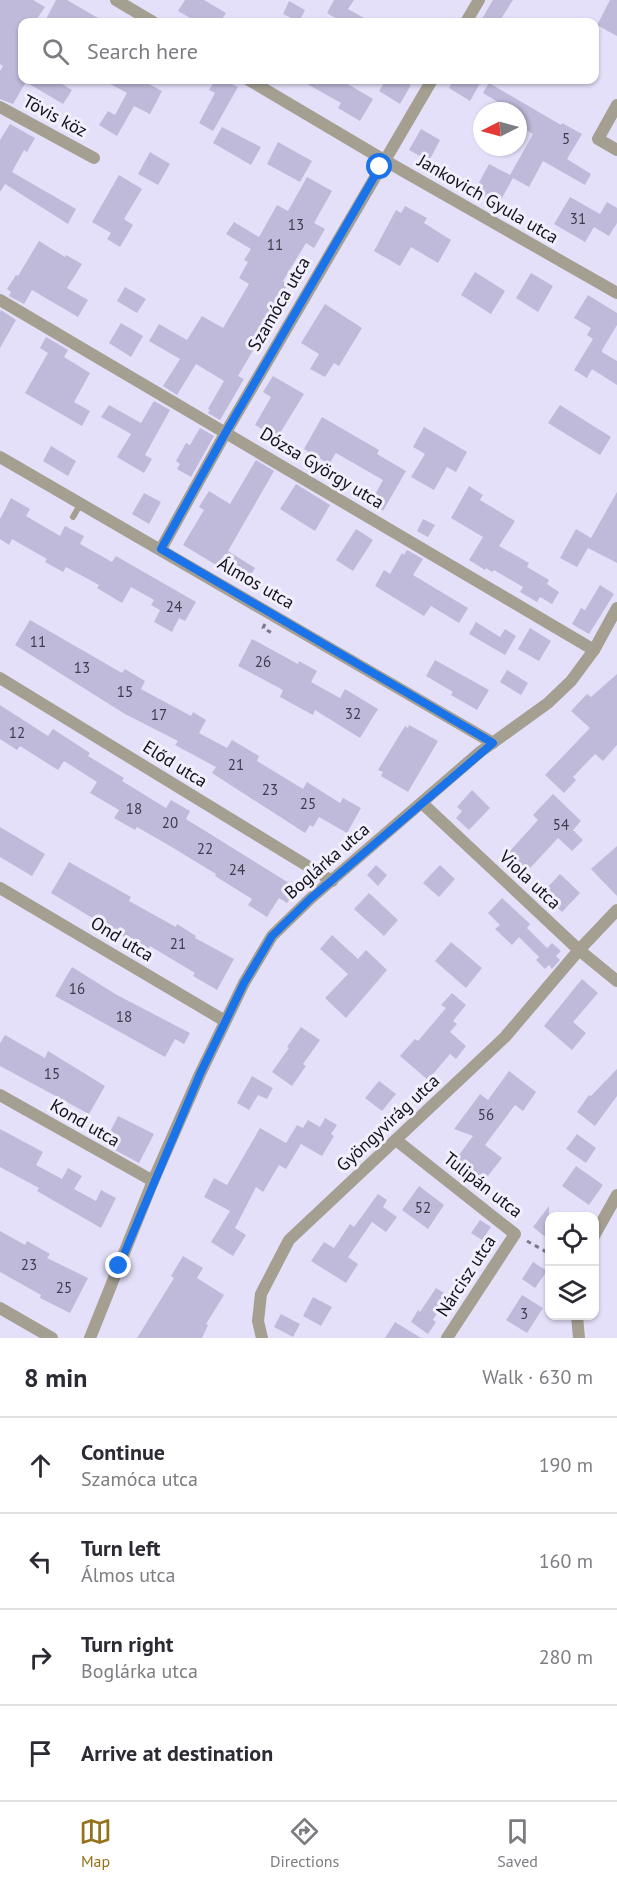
<!DOCTYPE html>
<html lang="en">
<head>
<meta charset="utf-8">
<style>
	body { margin:0; font-family:"PT Sans",sans-serif; background:#f7f7f7; color:#2b2b33 }
	.controls { position:absolute; right:18px; bottom:18px; display:grid; overflow:hidden; border-radius:12px; box-shadow:0 2px 4px #0004 }
	.controls button { width:54px; height:54px; display:grid; place-items:center; padding:0; border:0; border-bottom:2px solid #e1e1e2; background:#fff; color:#2b2b33; font:30px sans-serif }
	.compass { position:absolute; left:473px; top:102px; width:54px; height:54px; border-radius:50%; background:#fff; box-shadow:0 2px 4px #0004; rotate:264deg }
	.stop { position:absolute; width:18px; height:18px; margin:-14px; border:4px solid #1a73e8; border-radius:50%; background:#fff }
	.stop.end { background:#1a73e8; border-color:#fff; box-shadow:0 2px 6px #0008 }
	.list { margin:0; padding:0; list-style:none }
	h2 { display:flex; justify-content:space-between; align-items:center; height:78px; margin:0; padding:0 24px; font-size:26px }
	h2 small { font-size:20px; font-weight:400; color:#7c7c81 }
	.list li { display:grid; grid-template-columns:39px 1fr auto; gap:18px; align-items:center; box-sizing:border-box; height:96px; padding:0 24px; border-top:2px solid #e1e1e2 }
	.list b { display:block; font-size:22px; white-space:nowrap }
	.list p { margin:0; font-size:20px; white-space:nowrap; color:#7c7c81 }
	.list em { font-size:20px; font-style:normal; color:#7c7c81 }
	.icon { flex:none; width:33px; height:33px; fill:none; stroke:currentColor; stroke-width:2; stroke-linecap:round; stroke-linejoin:round }
	.map { position:relative; flex:none; width:617px; height:1338px; overflow:hidden }
	.search { position:absolute; background:#fff; box-shadow:0 2px 4px #0004; left:18px; right:18px; top:18px; height:66px; display:flex; align-items:center; gap:15px; box-sizing:border-box; padding:0 21px; border-radius:12px; color:#7c7c81; font-size:22px }
	.sheet { height:462px; background:#fff }
	nav { display:flex; justify-content:space-around; align-items:center; box-sizing:border-box; height:84px; border-top:2px solid #e1e1e2; background:#fff; font-size:16px; color:#7c7c81 }
	nav a { display:grid; justify-items:center; gap:3px }
	nav .on { color:#957119 }
	.map>svg:first-child { display:block }
	.building { fill:#bfbada }
	.lines { fill:none; stroke-linecap:round; stroke-linejoin:round }
	.path { stroke:#7b788a; stroke-width:3; stroke-dasharray:4.5 4.5; stroke-linecap:butt }
	.service { stroke:#a59f92; stroke-width:6 }
	.minor { stroke:#a59f92; stroke-width:12 }
	.route { stroke:#1a73e8; stroke-width:8 }
	.labels { text-anchor:middle; stroke-width:6; stroke-linejoin:round; paint-order:stroke }
	.number-label { font-size:15px; fill:#3e3b4c }
	.street-label { font-size:18px; fill:#13111c; stroke:#f1effc }
</style>
</head>
<body>
<div class="map">
<svg width="617" height="1338" viewBox="0 0 617 1338">
	<rect width="100%" height="100%" fill="#e4e0fa"/>
	<g class="building">
		<polygon points="0,0 33,0 45,7 35,22 22,22 22,80 55,80 72,90 63,104 26,82 13,104 0,99 0,71 3,66 0,64"/>
		<polygon points="56,0 67,0 105,22 52,22 46,19"/>
		<polygon points="185,0 204,0 226,13 220,22 197,22 178,11"/>
		<polygon points="334,0 354,0 348,9 371,22 342,22 327,13"/>
		<polygon points="493,0 513,0 499,22 480,22"/>
		<polygon points="610,0 617,0 617,36 597,25"/>
		<polygon points="289,1 305,10 299,22 283,14"/>
		<polygon points="103,80 141,80 162,91 150,114 134,106 117,136 99,125 108,111 115,115 127,93"/>
		<polygon points="215,80 224,80 238,87 213,131 199,123 215,93 209,90"/>
		<polygon points="300,80 341,80 373,99 360,121 338,108 341,103"/>
		<polygon points="386,80 403,80 411,85 400,104 379,91"/>
		<polygon points="453,80 482,80 470,101 449,88"/>
		<polygon points="489,83 561,125 562,123 582,134 567,159 591,174 585,185 543,161 529,187 513,178 498,205 474,192 489,164 510,175 533,134 518,125 518,111 513,111 483,93"/>
		<polygon points="10,124 35,138 27,152 24,150 12,172 76,209 68,224 5,184 0,192 0,140"/>
		<polygon points="222,127 261,147 251,165 213,143"/>
		<polygon points="421,129 440,140 429,161 409,150"/>
		<polygon points="278,142 312,161 300,182 267,164"/>
		<polygon points="150,152 170,164 158,185 138,174"/>
		<polygon points="119,175 142,189 124,219 133,225 120,247 107,239 111,233 92,222"/>
		<polygon points="307,177 332,191 314,223 325,229 314,248 306,243 283,281 288,284 255,339 258,342 238,376 244,379 220,420 208,413 210,410 208,409 224,381 196,364 177,395 163,386 180,359 149,341 159,324 187,340 202,316 223,328 249,284 239,278 248,262 244,260 251,249 226,234 234,222 259,237 277,205 288,211"/>
		<polygon points="570,197 600,214 607,202 617,208 617,223 609,236 594,227 585,242 554,224"/>
		<polygon points="405,206 427,218 424,223 451,240 438,263 411,247 400,266 374,251 396,210 401,213"/>
		<polygon points="39,241 65,257 66,255 82,264 67,288 88,300 78,317 32,290 24,304 9,296 11,292 7,289 16,275 18,276"/>
		<polygon points="475,272 505,291 491,314 461,295"/>
		<polygon points="531,273 553,286 538,312 516,298"/>
		<polygon points="125,287 146,299 137,313 117,301"/>
		<polygon points="588,295 617,313 617,325 602,350 602,352 617,361 617,385 592,369 587,378 574,370 593,339 587,335 591,328 574,318"/>
		<polygon points="325,304 362,328 339,366 334,363 325,377 310,369 319,354 301,343"/>
		<polygon points="1,310 16,320 0,348 0,312"/>
		<polygon points="121,323 143,336 131,357 109,343"/>
		<polygon points="46,337 68,350 64,357 90,373 74,402 90,411 82,426 25,393 48,353 40,348"/>
		<polygon points="273,376 304,394 277,438 255,425 271,397 263,392"/>
		<polygon points="154,401 170,410 145,455 152,459 144,473 117,457 131,434 101,417 109,405 141,423"/>
		<polygon points="560,405 611,437 600,455 548,423"/>
		<polygon points="322,417 379,450 377,454 406,471 383,511 370,504 383,480 336,453 329,464 304,449"/>
		<polygon points="424,427 467,452 456,472 447,467 434,490 411,477 425,454 413,447"/>
		<polygon points="200,428 214,436 191,477 177,469 180,464 176,461 186,443 190,445"/>
		<polygon points="51,446 76,461 68,476 43,461"/>
		<polygon points="256,460 274,471 228,551 255,568 246,583 183,545 204,510 199,507 209,491 230,504"/>
		<polygon points="296,484 330,505 315,531 280,509"/>
		<polygon points="469,486 483,495 480,500 515,521 499,546 529,563 527,567 549,580 547,584 559,592 552,604 540,597 537,602 520,592 523,587 494,570 492,572 486,568 485,570 469,560 483,537 451,518"/>
		<polygon points="617,492 617,563 588,548 577,567 560,558 576,529 591,538"/>
		<polygon points="144,493 161,502 149,524 132,514"/>
		<polygon points="11,498 30,509 26,516 60,536 65,526 84,536 80,544 112,562 116,556 196,602 185,621 179,618 172,632 154,622 160,610 151,605 154,600 131,587 122,603 97,588 99,585 66,567 63,572 45,562 47,559 12,539 9,545 0,539 0,519"/>
		<polygon points="423,519 435,525 428,537 417,531"/>
		<polygon points="356,529 373,540 353,571 336,560"/>
		<polygon points="407,550 423,559 413,575 468,608 459,623 431,606 424,616 375,586 384,570 390,574 402,553 404,555"/>
		<polygon points="600,585 614,594 589,634 572,624 581,608 585,610"/>
		<polygon points="30,620 122,673 125,669 145,681 141,689 191,716 193,712 206,720 199,733 227,748 232,740 259,756 257,761 303,789 307,782 340,803 343,798 361,808 347,833 319,817 313,827 310,825 305,833 212,773 216,767 175,745 178,741 125,714 15,645"/>
		<polygon points="476,622 500,637 505,629 516,636 505,655 469,634"/>
		<polygon points="530,628 551,641 539,661 518,649"/>
		<polygon points="252,639 298,664 299,661 317,671 311,682 340,698 345,689 378,709 360,738 315,710 313,715 280,697 283,690 238,666"/>
		<polygon points="435,660 489,690 477,710 451,695 453,692 426,676"/>
		<polygon points="507,670 528,683 521,695 500,682"/>
		<polygon points="617,674 617,745 603,761 595,754 573,777 576,780 564,793 545,775 590,728 571,711 587,694 591,697"/>
		<polygon points="0,705 48,736 53,729 90,753 88,756 124,778 122,781 166,808 171,800 190,811 186,819 297,888 287,903 279,898 267,917 248,905 252,899 215,876 216,874 170,846 137,827 135,830 114,818 119,810 90,793 97,782 64,761 58,770 20,746 17,750 0,739"/>
		<polygon points="409,725 438,741 408,792 381,776 383,772 378,770 405,726 408,728"/>
		<polygon points="472,790 490,808 469,830 456,818 462,811 457,807"/>
		<polygon points="553,794 581,821 573,830 583,840 572,851 558,838 520,879 501,861 538,820 533,815"/>
		<polygon points="0,827 45,854 32,876 0,857"/>
		<polygon points="617,846 617,896 591,869"/>
		<polygon points="69,862 131,897 129,901 176,927 177,924 196,936 195,938 234,959 217,990 193,976 195,973 150,946 147,951 51,893"/>
		<polygon points="376,865 387,875 378,886 367,875"/>
		<polygon points="440,865 455,879 439,897 423,883"/>
		<polygon points="560,874 580,893 562,912 542,893"/>
		<polygon points="369,893 398,920 384,936 354,909"/>
		<polygon points="502,898 530,924 527,928 547,948 552,943 561,951 556,956 560,960 552,969 549,965 545,969 536,960 539,957 519,937 512,945 495,929 500,925 488,913"/>
		<polygon points="332,935 358,959 366,950 387,970 346,1018 325,998 348,974 320,949"/>
		<polygon points="451,942 482,968 466,988 435,961"/>
		<polygon points="72,967 117,995 190,1033 184,1044 175,1039 165,1057 55,996"/>
		<polygon points="582,979 598,993 573,1022 586,1033 572,1050 544,1026"/>
		<polygon points="452,993 466,1005 453,1021 457,1024 450,1032 466,1046 456,1059 450,1054 428,1080 400,1056 415,1039 418,1041 446,1008 441,1005"/>
		<polygon points="301,1027 320,1040 303,1064 306,1066 292,1086 272,1072 289,1048 287,1047"/>
		<polygon points="5,1035 45,1058 48,1051 105,1086 89,1114 0,1066 0,1043"/>
		<polygon points="617,1069 617,1096 595,1126 577,1112 589,1095 591,1096"/>
		<polygon points="509,1071 536,1092 523,1111 515,1105 485,1145 502,1158 484,1181 456,1159 473,1136 454,1129 480,1094 488,1100"/>
		<polygon points="252,1076 273,1088 267,1099 258,1095 249,1110 237,1103"/>
		<polygon points="379,1081 396,1094 382,1111 365,1098"/>
		<polygon points="118,1116 154,1134 139,1163 104,1144"/>
		<polygon points="325,1118 337,1125 331,1134 334,1136 322,1156 301,1144 286,1169 279,1165 263,1192 256,1187 235,1228 246,1235 233,1256 211,1242 230,1211 204,1197 214,1178 227,1185 260,1128 286,1143 297,1125 303,1128 308,1120 320,1127"/>
		<polygon points="0,1129 43,1152 36,1165 62,1179 68,1168 82,1176 74,1189 96,1201 101,1190 116,1198 101,1228 37,1191 39,1188 0,1167"/>
		<polygon points="577,1134 596,1148 586,1163 566,1149"/>
		<polygon points="576,1166 603,1185 589,1205 562,1186"/>
		<polygon points="419,1186 444,1205 428,1229 402,1210"/>
		<polygon points="378,1194 387,1200 383,1207 397,1217 386,1232 372,1222 348,1257 358,1264 346,1283 311,1261 324,1242 334,1248 350,1224 354,1227"/>
		<polygon points="549,1206 549,1240 533,1227"/>
		<polygon points="480,1220 491,1227 482,1240 471,1233"/>
		<polygon points="0,1231 25,1245 27,1241 50,1254 47,1258 88,1278 70,1313 40,1298 41,1295 0,1272"/>
		<polygon points="183,1256 203,1268 197,1278 224,1295 206,1324 208,1325 202,1338 137,1338 174,1278 171,1276"/>
		<polygon points="533,1262 547,1271 535,1288 522,1279"/>
		<polygon points="436,1288 448,1295 433,1320 436,1322 428,1334 411,1322 418,1310 420,1312"/>
		<polygon points="522,1295 543,1308 527,1333 506,1320"/>
		<polygon points="313,1297 332,1307 321,1326 303,1316"/>
		<polygon points="281,1314 300,1324 293,1337 274,1327"/>
		<polygon points="395,1322 421,1338 385,1338"/>
	</g>
	<g class="lines">
		<g class="path">
			<polyline points="265,624 263,628 272,633"/>
			<polyline points="527,1241 550,1254"/>
		</g>
		<polyline class="service" points="73,517 81,503"/>
		<g class="minor">
			<polyline points="116,0 153,22"/>
			<polyline points="466,22 479,0"/>
			<polyline points="249,80 384,160 617,293"/>
			<polyline points="617,105 598,139 617,150"/>
			<polyline points="0,107 94,158"/>
			<polyline points="0,300 594,650"/>
			<polyline points="0,457 493,743"/>
			<polyline points="161,549 226,432 432,80"/>
			<polyline points="0,678 332,881"/>
			<polyline points="422,803 579,950 617,981"/>
			<polyline points="0,888 225,1021"/>
			<polyline points="0,1095 153,1181"/>
			<polyline points="396,1140 515,1234 447,1338"/>
			<polyline points="594,1236 617,1195"/>
			<polyline points="0,1308 52,1338"/>
			<polyline points="577,1316 579,1338"/>
			<polyline points="90,1338 153,1181 200,1074 244,983 272,936 310,899 480,752 548,703 571,681 594,650 617,608"/>
			<polyline points="262,1338 258,1321 261,1294 289,1240 505,1037 579,950 617,910"/>
		</g>
	</g>
	<g class="lines">
		<polyline class="route" points="119,1266 200,1074 244,983 272,936 310,899 493,743 161,549 226,432 380,167"/>
	</g>
	<g class="labels">
		<g class="number-label">
			<text x="566" y="144">5</text>
			<text x="578" y="224">31</text>
			<text x="296" y="230">13</text>
			<text x="275" y="250">11</text>
			<text x="174" y="612">24</text>
			<text x="38" y="647">11</text>
			<text x="263" y="667">26</text>
			<text x="82" y="673">13</text>
			<text x="125" y="697">15</text>
			<text x="353" y="719">32</text>
			<text x="159" y="720">17</text>
			<text x="17" y="738">12</text>
			<text x="236" y="770">21</text>
			<text x="270" y="795">23</text>
			<text x="308" y="809">25</text>
			<text x="134" y="814">18</text>
			<text x="170" y="828">20</text>
			<text x="561" y="830">54</text>
			<text x="205" y="854">22</text>
			<text x="237" y="875">24</text>
			<text x="178" y="949">21</text>
			<text x="77" y="994">16</text>
			<text x="124" y="1022">18</text>
			<text x="52" y="1079">15</text>
			<text x="486" y="1120">56</text>
			<text x="423" y="1213">52</text>
			<text x="29" y="1270">23</text>
			<text x="64" y="1293">25</text>
			<text x="524" y="1319">3</text>
		</g>
		<g class="street-label">
			<text transform="translate(55 116) rotate(28)" y="6">Tövis köz</text>
			<text transform="translate(488 199) rotate(30)" y="6">Jankovich Gyula utca</text>
			<text transform="translate(279 304) rotate(-60)" y="6">Szamóca utca</text>
			<text transform="translate(322 468) rotate(31)" y="6">Dózsa György utca</text>
			<text transform="translate(256 583) rotate(30)" y="6">Álmos utca</text>
			<text transform="translate(175 764) rotate(32)" y="6">Előd utca</text>
			<text transform="translate(327 861) rotate(-41)" y="6">Boglárka utca</text>
			<text transform="translate(530 880) rotate(43)" y="6">Viola utca</text>
			<text transform="translate(122 939) rotate(31)" y="6">Ond utca</text>
			<text transform="translate(85 1123) rotate(30)" y="6">Kond utca</text>
			<text transform="translate(388 1123) rotate(-43)" y="6">Gyöngyvirág utca</text>
			<text transform="translate(483 1185) rotate(38)" y="6">Tulipán utca</text>
			<text transform="translate(466 1276) rotate(-57)" y="6">Nárcisz utca</text>
		</g>
	</g>
</svg>
<div class="controls">
<button><svg class="icon" aria-label="locate" viewBox="0 0 24 24"><circle cx="12" cy="12" r="6"/><path d="M12 2v4M12 18v4M2 12h4M18 12h4"/></svg></button>
<button><svg class="icon" aria-label="layers" viewBox="0 0 24 24"><path d="M12 4l9 5-9 5-9-5zM3 14l9 5 9-5"/></svg></button>
</div>
<svg class="compass" viewBox="-18 -18 36 36"><path d="M0-13l5 13h-10z" fill="#e53935"/><path d="M0 13l5-13h-10z" fill="#7c7c81"/></svg>
<div class="stop" style="left:380px;top:167px"></div>
<div class="stop end" style="left:119px;top:1266px"></div>
<div class="search"><svg class="icon" aria-label="search" viewBox="0 0 24 24"><circle cx="10" cy="10" r="6"/><path d="M15 15l6 6"/></svg>Search here</div>
</div>
<section class="sheet">
<h2>8 min<small>Walk · 630 m</small></h2>
<ul class="list">
<li><svg class="icon" aria-label="ahead" viewBox="0 0 24 24"><path d="M12 20V5M6 11l6-6 6 6"/></svg><div><b>Continue</b><p>Szamóca utca</p></div><em>190 m</em></li>
<li><svg class="icon" aria-label="left" viewBox="0 0 24 24"><path d="M17 20v-9H6M10 6l-5 5 5 5"/></svg><div><b>Turn left</b><p>Álmos utca</p></div><em>160 m</em></li>
<li><svg class="icon" aria-label="right" viewBox="0 0 24 24"><path d="M7 20v-9h11M14 6l5 5-5 5"/></svg><div><b>Turn right</b><p>Boglárka utca</p></div><em>280 m</em></li>
<li><svg class="icon" aria-label="arrive" viewBox="0 0 24 24"><path d="M6 21V4h12l-3 4 3 4H6"/></svg><div><b>Arrive at destination</b></div></li>
</ul>
</section>
<nav>
<a class="on"><svg class="icon" aria-label="map" viewBox="0 0 24 24"><path d="M3 6l6-2 6 2 6-2v14l-6 2-6-2-6 2zM9 4v14M15 6v14"/></svg>Map</a>
<a><svg class="icon" aria-label="directions" viewBox="0 0 24 24"><path d="M12 3l9 9-9 9-9-9zM9 14v-3h6M13 9l2 2-2 2"/></svg>Directions</a>
<a><svg class="icon" aria-label="saved" viewBox="0 0 24 24"><path d="M7 4h10v16l-5-4-5 4z"/></svg>Saved</a>
</nav>
</body>
</html>
